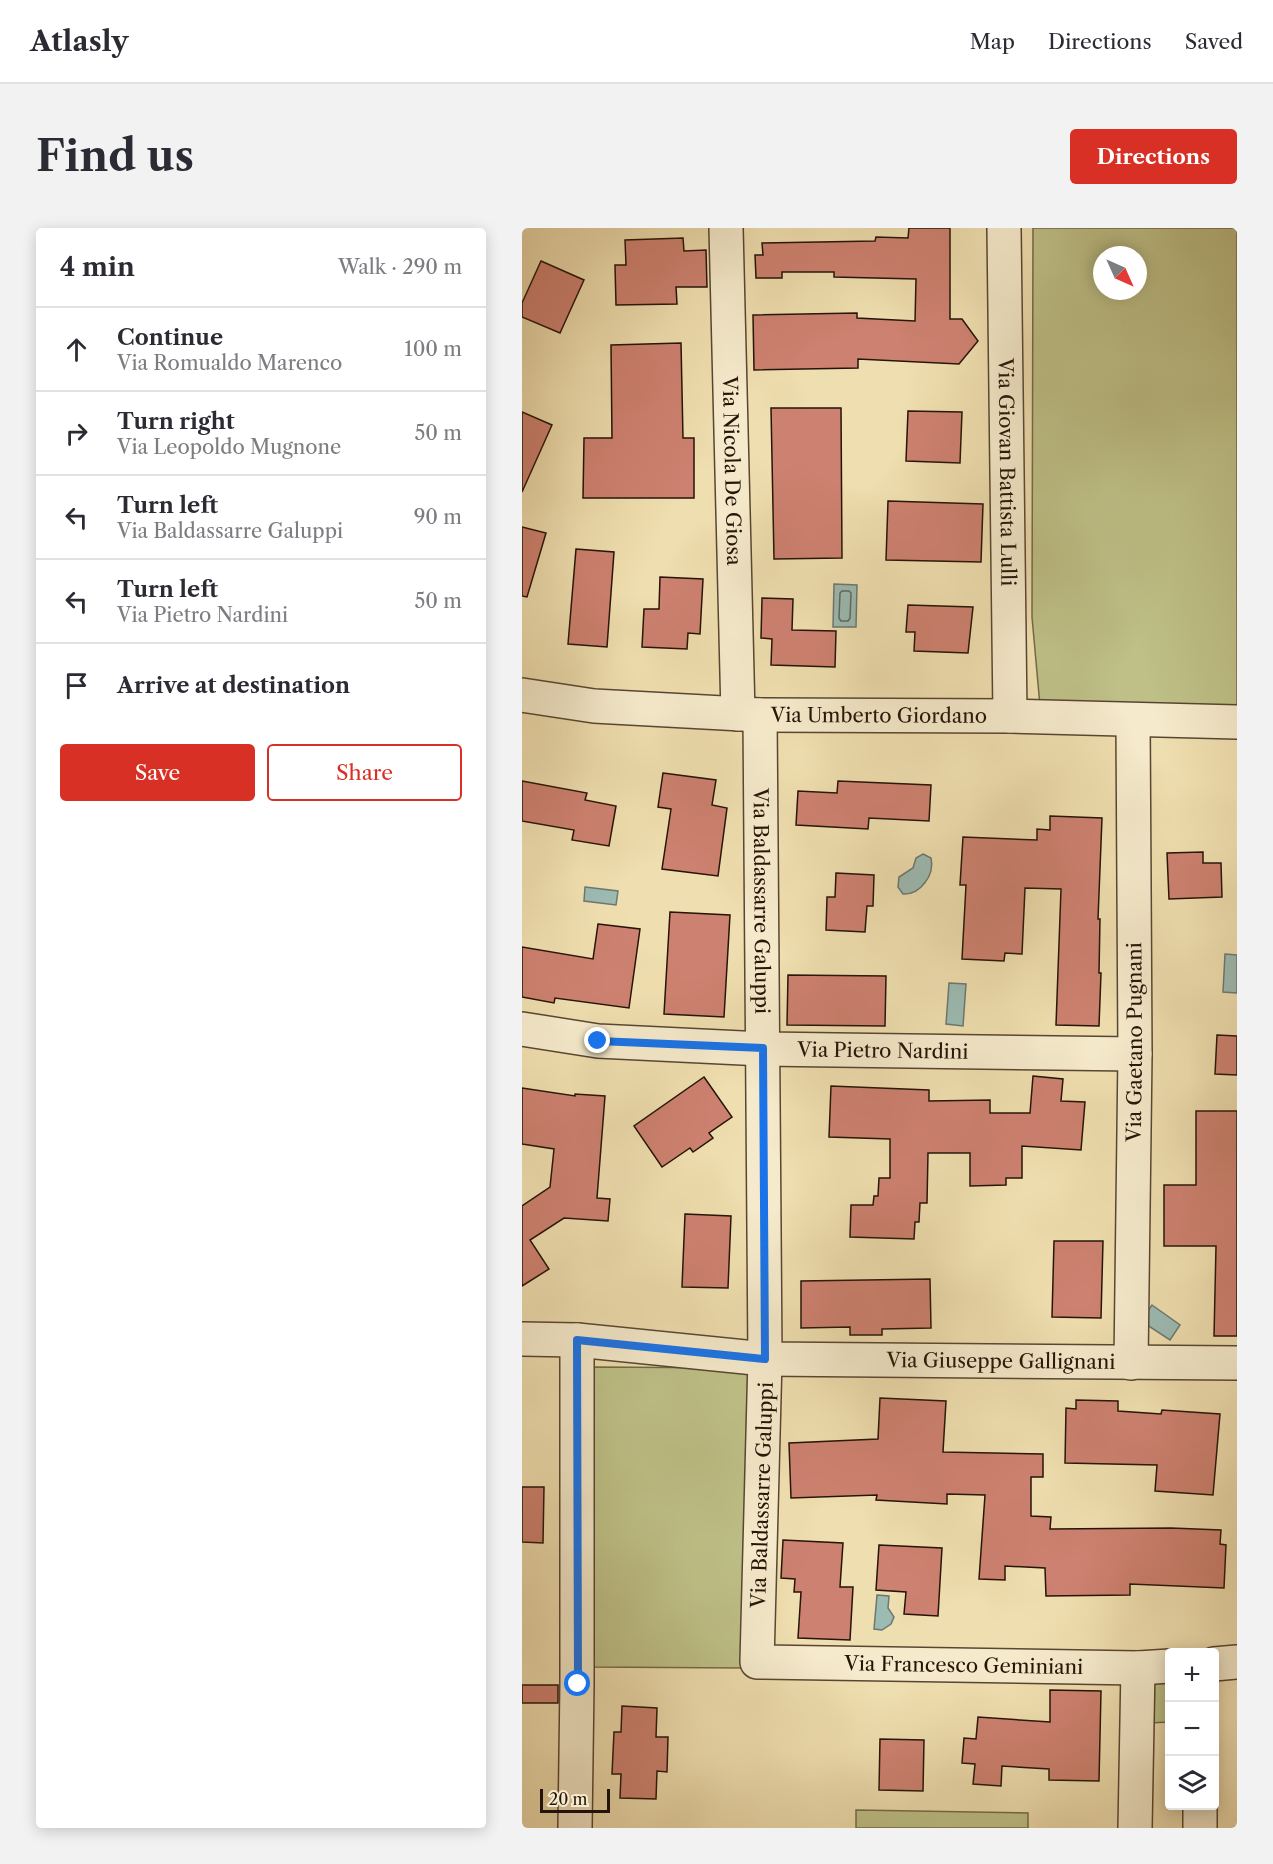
<!DOCTYPE html>
<html lang="en">
<head>
<meta charset="utf-8">
<style>
	body { margin:0; font-family:"Libre Caslon Text",serif; background:#f2f2f3; color:#2b2b33 }
	.controls { position:absolute; right:18px; bottom:18px; display:grid; overflow:hidden; border-radius:6px; box-shadow:0 3px 15px #0003 }
	.controls button { width:54px; height:54px; display:grid; place-items:center; padding:0; border:0; border-bottom:2px solid #e1e1e2; background:#fff; color:#2b2b33; font:30px sans-serif }
	.compass { position:absolute; left:571px; top:18px; width:54px; height:54px; border-radius:50%; background:#fff; box-shadow:0 3px 15px #0003; rotate:135deg }
	.scale { position:absolute; left:18px; bottom:15px; width:70px; box-sizing:border-box; padding-left:6px; border:3px solid #251408; border-top:0; font-size:16px; line-height:21px; white-space:nowrap; color:#251408; -webkit-text-stroke:4px #f5eacb; paint-order:stroke }
	.stop { position:absolute; width:18px; height:18px; margin:-14px; border:4px solid #1a73e8; border-radius:50%; background:#fff }
	.stop.end { background:#1a73e8; border-color:#fff; box-shadow:0 2px 6px #0008 }
	.list { margin:0; padding:0; list-style:none }
	h2 { display:flex; justify-content:space-between; align-items:center; height:78px; margin:0; padding:0 24px; font-size:26px }
	h2 small { font-size:20px; font-weight:400; color:#7c7c81 }
	.list li { display:grid; grid-template-columns:39px 1fr auto; gap:18px; align-items:center; box-sizing:border-box; height:84px; padding:0 24px; border-top:2px solid #e1e1e2 }
	.list b { display:block; font-size:22px; white-space:nowrap }
	.list p { margin:0; font-size:20px; white-space:nowrap; color:#7c7c81 }
	.list em { font-size:20px; font-style:normal; color:#7c7c81 }
	.actions { display:flex; gap:12px; padding:18px 24px }
	.actions a { flex:1; padding:14px 0; border:2px solid #d93025; border-radius:6px; text-align:center; font-size:21px; color:#d93025 }
	.actions .main { background:#d93025; color:#fff }
	.icon { flex:none; width:33px; height:33px; fill:none; stroke:currentColor; stroke-width:2; stroke-linecap:round; stroke-linejoin:round }
	.map { position:relative; flex:none; width:715px; height:1600px; overflow:hidden; border-radius:6px }
	header { display:flex; align-items:center; gap:36px; box-sizing:border-box; height:84px; padding:0 30px; background:#fff; border-bottom:2px solid #e1e1e2 }
	header strong { font-size:28px }
	nav { display:flex; gap:33px; margin-inline-start:auto; font-size:21px }
	.intro { display:flex; align-items:center; justify-content:space-between; box-sizing:border-box; height:144px; padding:0 36px }
	h1 { margin:0; font-size:42px }
	.button { padding:15px 27px; border-radius:6px; background:#d93025; color:#fff; font-size:21px; font-weight:700 }
	main { display:flex; gap:36px; padding:0 36px }
	aside { flex:1; background:#fff; border-radius:6px; box-shadow:0 3px 15px #0003 }
	.map>svg:first-child { display:block }
	.green { fill:#bec087; stroke:#726a48; stroke-width:1.5; fill-rule:evenodd }
	.water { fill:#9cbbb3; stroke:#6c786f; stroke-width:1.5 }
	.lines { fill:none; stroke-linecap:round; stroke-linejoin:round }
	.shore { stroke:#60685e; stroke-width:1.5 }
	.building { fill:#cd8170; stroke:#251408; stroke-width:1.5 }
	.minor-casing { stroke:#584632; stroke-width:36 }
	.minor { stroke:#f5eacb; stroke-width:33 }
	.route { stroke:#1a73e8; stroke-width:8 }
	.labels { text-anchor:middle; stroke-width:5; stroke-linejoin:round; paint-order:stroke }
	.street-label { font-size:20px; fill:#251408; stroke:#f5eacb }
</style>
</head>
<body>
<header>
<strong>Atlasly</strong>
<nav><a>Map</a><a>Directions</a><a>Saved</a></nav>
</header>
<div class="intro"><h1>Find us</h1><a class="button">Directions</a></div>
<main>
<aside>
<h2>4 min<small>Walk · 290 m</small></h2>
<ul class="list">
<li><svg class="icon" aria-label="ahead" viewBox="0 0 24 24"><path d="M12 20V5M6 11l6-6 6 6"/></svg><div><b>Continue</b><p>Via Romualdo Marenco</p></div><em>100 m</em></li>
<li><svg class="icon" aria-label="right" viewBox="0 0 24 24"><path d="M7 20v-9h11M14 6l5 5-5 5"/></svg><div><b>Turn right</b><p>Via Leopoldo Mugnone</p></div><em>50 m</em></li>
<li><svg class="icon" aria-label="left" viewBox="0 0 24 24"><path d="M17 20v-9H6M10 6l-5 5 5 5"/></svg><div><b>Turn left</b><p>Via Baldassarre Galuppi</p></div><em>90 m</em></li>
<li><svg class="icon" aria-label="left" viewBox="0 0 24 24"><path d="M17 20v-9H6M10 6l-5 5 5 5"/></svg><div><b>Turn left</b><p>Via Pietro Nardini</p></div><em>50 m</em></li>
<li><svg class="icon" aria-label="arrive" viewBox="0 0 24 24"><path d="M6 21V4h12l-3 4 3 4H6"/></svg><div><b>Arrive at destination</b></div></li>
</ul>
<div class="actions"><a class="main">Save</a><a>Share</a></div>
</aside>
<div class="map">
<svg width="715" height="1600" viewBox="0 0 715 1600">
	<rect width="100%" height="100%" fill="#efdeaf"/>
	<filter id="stains"><feTurbulence type="fractalNoise" baseFrequency=".00333" numOctaves="4"/><feColorMatrix values="0 0 0 0 .2 0 0 0 0 .09 0 0 0 0 .02 0 0 0 .5 -.17"/></filter>
	<radialGradient id="worn" r=".72"><stop offset=".6" stop-color="#630" stop-opacity="0"/><stop offset="1" stop-color="#630" stop-opacity=".3"/></radialGradient>
	<g class="green">
		<path d="M511,0h204v493l-196,-4 -9,-100zM580,27h36v36h-36z"/>
		<polygon points="72,1139 227,1140 223,1440 68,1439"/>
		<polygon points="647,1454 647,1494 627,1495 627,1455"/>
		<polygon points="334,1582 506,1585 506,1600 334,1600"/>
	</g>
	<g class="water">
		<polygon points="312,356 335,357 334,399 311,399"/>
		<path d="M401,626l8,4c4,17 -11,37 -28,36l-5,-7 1,-10 14,-9 3,-10z"/>
		<polygon points="63,659 96,663 94,677 62,673"/>
		<polygon points="703,726 715,727 715,765 701,764"/>
		<polygon points="427,755 444,756 441,798 424,796"/>
		<polygon points="630,1077 658,1097 648,1112 619,1093"/>
		<polygon points="355,1367 367,1368 366,1380 372,1389 369,1396 360,1402 352,1401"/>
	</g>
	<g class="lines">
		<polygon class="shore" points="320,363 327,363 329,365 328,390 326,393 319,393 317,390 318,365"/>
	</g>
	<g class="building">
		<polygon points="387,0 428,0 428,91 440,91 456,113 437,136 336,131 336,140 232,142 231,87 335,85 335,90 393,93 394,51 312,49 312,44 260,44 260,50 234,50 233,27 241,27 240,15 353,13 354,9 386,10"/>
		<polygon points="161,10 162,23 184,22 185,59 154,59 155,76 94,77 93,37 104,37 103,12"/>
		<polygon points="19,33 62,52 38,105 0,89 0,75"/>
		<polygon points="159,115 161,210 172,210 172,270 61,270 62,210 90,210 89,117"/>
		<polygon points="249,180 319,180 320,330 252,331"/>
		<polygon points="386,183 440,184 438,235 384,233"/>
		<polygon points="0,184 30,197 0,264"/>
		<polygon points="366,273 461,276 459,334 364,332"/>
		<polygon points="0,299 24,305 5,369 0,368"/>
		<polygon points="54,321 92,324 85,419 46,416"/>
		<polygon points="138,349 181,351 178,406 166,405 165,421 120,419 122,381 137,381"/>
		<polygon points="240,370 271,371 270,402 314,403 313,439 249,437 250,411 239,410"/>
		<polygon points="386,377 451,379 446,425 392,423 393,404 384,404"/>
		<polygon points="141,545 194,552 190,577 205,580 196,648 140,641 149,581 136,579"/>
		<polygon points="0,553 65,565 63,572 94,578 87,618 50,612 52,602 0,593"/>
		<polygon points="316,553 409,557 407,593 347,590 346,601 274,597 276,563 315,565"/>
		<polygon points="528,588 580,590 576,691 578,691 577,745 579,745 577,798 534,797 539,661 503,660 500,726 483,725 482,733 440,731 444,657 438,657 441,609 515,612 515,601 528,602"/>
		<polygon points="681,624 681,635 699,635 700,669 647,671 645,625"/>
		<polygon points="314,645 352,647 351,678 345,678 343,704 304,702 305,669 313,669"/>
		<polygon points="148,684 208,687 202,789 142,786"/>
		<polygon points="76,696 118,701 107,780 33,770 32,775 0,769 0,719 71,731"/>
		<polygon points="266,747 364,748 363,798 265,797"/>
		<polygon points="695,807 715,808 715,847 693,846"/>
		<polygon points="511,848 541,851 539,873 563,874 559,922 500,918 500,950 484,950 484,957 448,958 448,925 406,925 405,975 398,975 397,994 393,994 392,1011 328,1009 329,977 351,977 352,968 356,968 357,950 368,950 368,911 307,909 309,858 407,862 407,873 468,872 468,885 508,885"/>
		<polygon points="182,849 210,889 187,905 191,910 171,924 168,920 140,939 112,898"/>
		<polygon points="0,860 53,868 53,866 83,868 75,970 88,971 86,993 42,990 8,1012 27,1041 0,1058 0,978 28,959 32,921 0,916"/>
		<polygon points="674,883 715,883 715,1108 692,1108 694,1018 642,1018 642,957 674,957"/>
		<polygon points="163,986 209,988 206,1060 160,1059"/>
		<polygon points="532,1013 581,1013 579,1090 530,1089"/>
		<polygon points="408,1051 409,1100 360,1101 360,1107 328,1107 328,1099 279,1100 279,1053"/>
		<polygon points="358,1170 424,1173 421,1224 521,1226 521,1249 509,1249 509,1288 529,1289 528,1301 649,1300 699,1302 698,1316 704,1317 702,1360 608,1356 608,1367 524,1368 523,1340 483,1338 483,1352 457,1351 463,1267 425,1266 425,1276 354,1272 355,1267 269,1270 267,1215 356,1211"/>
		<polygon points="554,1172 596,1173 596,1183 639,1186 640,1182 698,1186 691,1267 633,1263 635,1237 543,1235 544,1180 554,1181"/>
		<polygon points="0,1259 22,1259 21,1315 0,1314"/>
		<polygon points="261,1312 321,1315 318,1359 331,1359 328,1412 276,1410 279,1364 272,1364 273,1351 259,1350"/>
		<polygon points="357,1317 420,1320 416,1388 382,1386 384,1364 354,1362"/>
		<rect x="0" y="1457" width="36" height="18"/>
		<polygon points="528,1462 579,1463 577,1553 527,1552 527,1541 480,1538 479,1558 451,1556 453,1536 440,1535 442,1510 454,1511 456,1489 528,1494"/>
		<polygon points="100,1478 135,1480 134,1509 146,1509 145,1544 135,1543 134,1571 98,1570 99,1546 90,1546 92,1504 99,1504"/>
		<polygon points="358,1511 402,1512 401,1563 357,1562"/>
	</g>
	<g class="lines">
		<g class="minor-casing">
			<g id="minor">
				<path id="s1" d="M204,0l12,486"/>
				<path id="s2" d="M482,0l6,488"/>
				<path id="s3" d="M0,467l72,11 166,9 250,1 227,6"/>
				<path id="s4" d="M238,487l5,644 -8,303 381,6 32,-2"/>
				<path id="s5" d="M0,801l76,12 165,8 372,5"/>
				<path id="s6" d="M0,1111l55,1 188,19 472,4"/>
				<path id="s7" d="M609,1135l4,-309 -2,-334"/>
				<polyline points="692,1436 715,1434"/>
				<polyline points="53,1600 55,1456 55,1112"/>
				<polyline points="613,1600 616,1440"/>
				<polyline points="678,1600 678,1578"/>
			</g>
		</g>
		<use href="#minor" class="minor"/>
	</g>
	<g class="lines">
		<polyline class="route" points="56,1456 55,1112 243,1131 241,820 76,813"/>
	</g>
	<g class="labels">
		<g class="street-label">
			<text dy="7" stroke="none"><textPath href="#s1" startOffset="243">Via Nicola De Giosa</textPath></text>
			<text dy="7" stroke="none"><textPath href="#s2" startOffset="244">Via Giovan Battista Lulli</textPath></text>
			<text dy="7" stroke="none"><textPath href="#s3" startOffset="358">Via Umberto Giordano</textPath></text>
			<text dy="7" stroke="none"><textPath href="#s4" startOffset="186">Via Baldassarre Galuppi</textPath></text>
			<text dy="7" stroke="none"><textPath href="#s7" startOffset="321">Via Gaetano Pugnani</textPath></text>
			<text dy="7" stroke="none"><textPath href="#s5" startOffset="362">Via Pietro Nardini</textPath></text>
			<text dy="7" stroke="none"><textPath href="#s6" startOffset="480">Via Giuseppe Gallignani</textPath></text>
			<text transform="translate(240 1267) rotate(-88)" y="7">Via Baldassarre Galuppi</text>
			<text dy="7" stroke="none"><textPath href="#s4" startOffset="1154">Via Francesco Geminiani</textPath></text>
		</g>
	</g>
	<rect width="100%" height="100%" filter="url(#stains)"/>
	<rect width="100%" height="100%" fill="url(#worn)"/>
</svg>
<div class="controls">
<button>+</button>
<button>−</button>
<button><svg class="icon" aria-label="layers" viewBox="0 0 24 24"><path d="M12 4l9 5-9 5-9-5zM3 14l9 5 9-5"/></svg></button>
</div>
<svg class="compass" viewBox="-18 -18 36 36"><path d="M0-13l5 13h-10z" fill="#e53935"/><path d="M0 13l5-13h-10z" fill="#7c7c81"/></svg>
<div class="scale">20 m</div>
<div class="stop" style="left:56px;top:1456px"></div>
<div class="stop end" style="left:76px;top:813px"></div>
</div>
</main>
</body>
</html>
